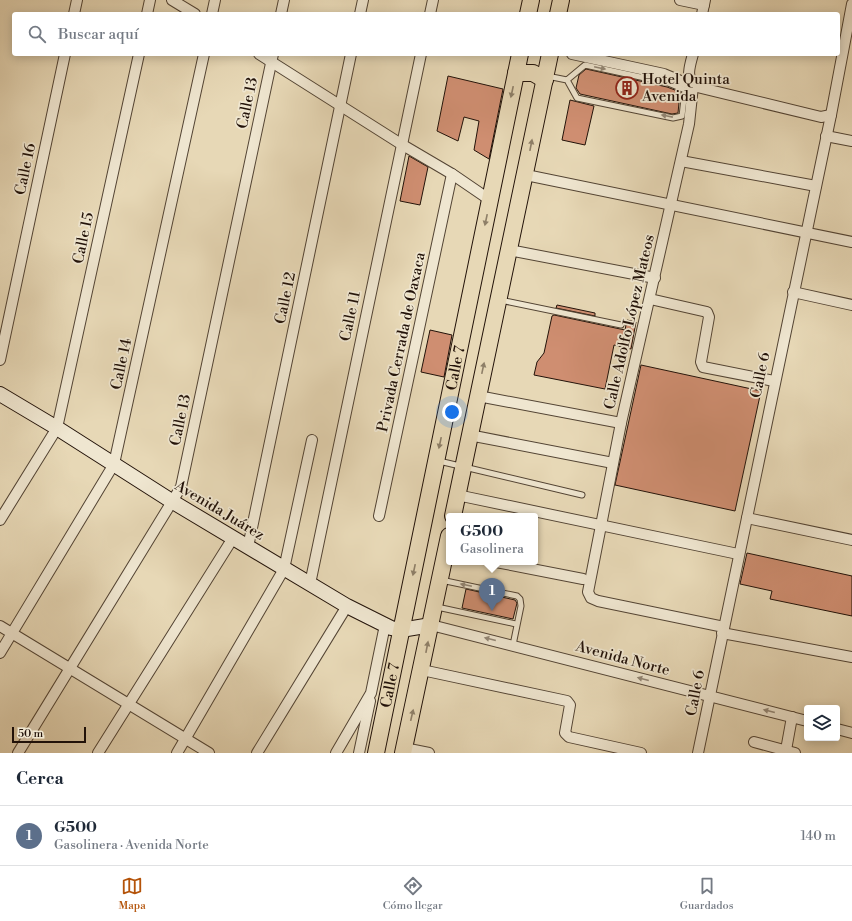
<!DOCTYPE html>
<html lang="es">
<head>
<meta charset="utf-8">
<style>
	body { margin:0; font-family:"Libre Bodoni",serif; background:#f2f2f3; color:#1f2937 }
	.controls { position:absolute; right:12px; bottom:12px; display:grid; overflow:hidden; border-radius:4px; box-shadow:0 2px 10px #0003 }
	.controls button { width:36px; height:36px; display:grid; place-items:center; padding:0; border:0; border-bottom:1px solid #e0e1e3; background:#fff; color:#1f2937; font:20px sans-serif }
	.scale { position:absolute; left:12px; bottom:10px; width:74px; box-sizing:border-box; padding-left:4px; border:2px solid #221209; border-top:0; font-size:11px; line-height:14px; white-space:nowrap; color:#221209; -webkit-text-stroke:3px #efe6d0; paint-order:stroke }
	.you { position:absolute; left:452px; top:412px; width:14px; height:14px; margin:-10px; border:3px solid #fff; border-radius:50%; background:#1a73e8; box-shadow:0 0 0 6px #1a73e833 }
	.badge { display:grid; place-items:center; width:26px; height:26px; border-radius:50%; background:#b45309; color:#fff; font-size:13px; font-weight:700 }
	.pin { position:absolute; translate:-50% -33px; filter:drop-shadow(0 1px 2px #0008) }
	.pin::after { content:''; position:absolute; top:21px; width:14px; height:12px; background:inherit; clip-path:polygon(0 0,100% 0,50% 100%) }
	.popup { position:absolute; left:446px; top:513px; width:92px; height:52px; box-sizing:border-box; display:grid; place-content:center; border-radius:4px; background:#fff; filter:drop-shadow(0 1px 3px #0005); font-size:13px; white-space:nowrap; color:#747a83 }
	.popup b { font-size:15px; color:#1f2937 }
	.popup::after { content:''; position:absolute; left:50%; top:100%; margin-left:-8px; border:8px solid transparent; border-top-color:#fff }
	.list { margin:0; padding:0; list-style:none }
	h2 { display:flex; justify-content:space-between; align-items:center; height:52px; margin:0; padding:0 16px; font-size:17px }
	h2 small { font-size:13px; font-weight:400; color:#747a83 }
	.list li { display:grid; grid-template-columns:26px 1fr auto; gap:12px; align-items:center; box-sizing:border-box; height:60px; padding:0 16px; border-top:1px solid #e0e1e3 }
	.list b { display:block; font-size:15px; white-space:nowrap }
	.list p { margin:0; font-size:13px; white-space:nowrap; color:#747a83 }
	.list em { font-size:13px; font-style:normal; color:#747a83 }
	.icon { flex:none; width:22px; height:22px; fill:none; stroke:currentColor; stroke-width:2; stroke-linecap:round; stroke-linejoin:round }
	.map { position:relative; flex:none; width:852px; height:753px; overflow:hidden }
	.search { position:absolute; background:#fff; box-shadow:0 2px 10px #0003; left:12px; right:12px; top:12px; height:44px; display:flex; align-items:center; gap:10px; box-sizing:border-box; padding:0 14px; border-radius:4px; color:#747a83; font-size:15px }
	.sheet { height:112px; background:#fff }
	nav { display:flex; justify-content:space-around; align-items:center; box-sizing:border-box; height:56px; border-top:1px solid #e0e1e3; background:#fff; font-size:11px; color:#747a83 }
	nav a { display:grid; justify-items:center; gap:2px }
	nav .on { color:#b45309 }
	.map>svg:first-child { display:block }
	.building { fill:#cf8e71; stroke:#221209 }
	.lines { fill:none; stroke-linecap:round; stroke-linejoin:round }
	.lane-casing { stroke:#534434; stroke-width:7 }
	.street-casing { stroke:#534434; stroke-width:12 }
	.secondary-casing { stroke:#221209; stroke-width:16 }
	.primary-casing { stroke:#221209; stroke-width:18 }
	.lane { stroke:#efe6d0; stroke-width:5 }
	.street { stroke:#efe6d0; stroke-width:10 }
	.secondary { stroke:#efe6d0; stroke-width:14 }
	.primary { stroke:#e7d8b6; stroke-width:16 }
	.oneway { fill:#938776 }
	.oneway2 { fill:#8e7f68 }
	.labels { text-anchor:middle; stroke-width:3.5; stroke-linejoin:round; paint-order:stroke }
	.poi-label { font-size:15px; fill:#221209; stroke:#efe6d0; text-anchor:start }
	.street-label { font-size:15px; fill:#221209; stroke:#efe6d0 }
</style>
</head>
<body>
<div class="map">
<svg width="852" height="753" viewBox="0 0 852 753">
	<rect width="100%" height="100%" fill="#e7d8b6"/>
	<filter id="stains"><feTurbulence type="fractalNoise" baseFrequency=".005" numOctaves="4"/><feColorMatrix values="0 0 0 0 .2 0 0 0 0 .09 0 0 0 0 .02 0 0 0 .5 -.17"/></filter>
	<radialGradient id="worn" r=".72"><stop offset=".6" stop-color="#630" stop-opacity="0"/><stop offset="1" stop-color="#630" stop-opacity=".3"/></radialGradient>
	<g class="building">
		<polygon points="586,69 667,87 680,92 678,113 672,114 580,94 576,88 579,75"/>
		<polygon points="448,76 503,89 489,159 474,150 479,121 464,117 458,141 437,131"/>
		<polygon points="570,100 594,106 585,145 562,140"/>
		<polygon points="409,156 428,167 420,205 400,201"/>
		<polygon points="557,305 595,313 595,316 556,308"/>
		<polygon points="554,315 625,330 627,320 636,322 631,349 614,345 605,389 534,375 537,362 544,353 552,316"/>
		<polygon points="430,330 452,335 444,377 421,372"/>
		<polygon points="641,365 761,391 735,511 615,485"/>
		<polygon points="747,553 852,576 852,616 770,599 772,591 740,584"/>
		<polygon points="466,589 515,600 517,603 513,619 462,608"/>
	</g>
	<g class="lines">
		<g class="lane-casing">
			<g id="lane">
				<polyline points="547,76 567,80 577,98 673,118 682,116 685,90 668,83 585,65 567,80"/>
				<polyline points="500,300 621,325"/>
				<polyline points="439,461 582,495"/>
				<polyline points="441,580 517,596 520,599 521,606 513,645"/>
				<polyline points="437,607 516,624"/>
			</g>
		</g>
		<g class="street-casing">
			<g id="street">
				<polyline points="172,0 195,14"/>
				<polyline points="680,0 704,5"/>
				<polyline points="74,14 77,0"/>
				<polyline points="147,14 150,0"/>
				<polyline points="212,14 215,0"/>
				<polyline points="281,14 284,0"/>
				<polyline points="360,14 363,0"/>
				<polyline points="430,14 433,0"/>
				<polyline points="702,14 705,0"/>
				<polyline points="259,54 401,144 452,174 490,200"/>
				<polyline points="572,54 664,74 693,86 821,117 831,115"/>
				<path d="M693,54c-3,11 -7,22 0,32l-4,38 -68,299 -33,169 3,6 7,3 126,26"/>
				<polyline points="826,136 852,141"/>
				<polyline points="681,161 816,186"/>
				<polyline points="526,175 852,242"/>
				<polyline points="509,250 655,278"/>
				<polyline points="793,292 852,305"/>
				<polyline points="650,299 707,312 709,317 701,362 703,367 774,381"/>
				<polyline points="0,360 65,54"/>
				<polyline points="478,396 621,423"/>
				<polyline points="469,435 613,463"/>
				<polyline points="457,495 738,554"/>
				<polyline points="379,516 452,174"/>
				<polyline points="747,518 852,540"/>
				<polyline points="0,520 57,428 139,54"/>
				<polyline points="248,547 351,54"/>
				<polyline points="496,562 583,579"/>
				<polyline points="310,584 421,54"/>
				<polyline points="431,625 807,721"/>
				<polyline points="0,626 209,753"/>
				<polyline points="722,633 852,657"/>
				<polyline points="0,653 114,464 204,54"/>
				<polyline points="422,670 567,701 570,705 565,733 569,737 641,753"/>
				<polyline points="837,729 852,733"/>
				<polyline points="754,742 795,753"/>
				<polyline points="404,748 429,753"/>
				<polyline points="786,750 792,717"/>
				<polyline points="18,753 181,487 273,54"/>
				<polyline points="98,753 233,538"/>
				<polyline points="177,753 284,569 312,440"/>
				<polyline points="257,753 347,606"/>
				<polyline points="336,753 371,693 385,625"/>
				<polyline points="359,753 370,701"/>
				<polyline points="698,753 831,115 852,4"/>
			</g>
		</g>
		<g class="secondary-casing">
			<polyline id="secondary" points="0,394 57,428 173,502 347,606 391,628 401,630 431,625"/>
		</g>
		<g class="primary-casing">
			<g id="primary">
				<polyline points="528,14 531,0"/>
				<polyline points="558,14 561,0"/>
				<polyline points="516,73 533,73 545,80"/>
				<polyline points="453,516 550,54"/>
				<path id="s1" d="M376,753l144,-699"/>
				<polyline points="403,753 449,536"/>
			</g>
		</g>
		<use href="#lane" class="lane"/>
		<use href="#street" class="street"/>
		<use href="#secondary" class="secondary"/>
		<use href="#primary" class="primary"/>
	</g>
	<defs><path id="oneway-solid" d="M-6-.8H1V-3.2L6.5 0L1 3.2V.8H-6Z"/></defs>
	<g class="oneway">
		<use href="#oneway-solid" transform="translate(600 68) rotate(12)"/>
		<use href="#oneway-solid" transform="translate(667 116) rotate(-169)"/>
		<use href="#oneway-solid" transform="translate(466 585) rotate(-168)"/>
		<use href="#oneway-solid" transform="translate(490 639) rotate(-166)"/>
		<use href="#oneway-solid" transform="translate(643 679) rotate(-165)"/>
		<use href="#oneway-solid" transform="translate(769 711) rotate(-166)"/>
	</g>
	<g class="oneway2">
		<use href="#oneway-solid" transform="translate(512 92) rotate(102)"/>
		<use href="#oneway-solid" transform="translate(531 145) rotate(-79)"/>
		<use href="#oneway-solid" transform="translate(486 220) rotate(102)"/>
		<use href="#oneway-solid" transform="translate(483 368) rotate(-78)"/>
		<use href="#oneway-solid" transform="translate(440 443) rotate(102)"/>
		<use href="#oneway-solid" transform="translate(414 570) rotate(102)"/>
		<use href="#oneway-solid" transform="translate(427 647) rotate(-79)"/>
		<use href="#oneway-solid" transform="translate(412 715) rotate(-77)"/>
	</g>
	<defs>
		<g id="building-ring" transform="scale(1.15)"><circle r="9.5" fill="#efe6d0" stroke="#8f2418" stroke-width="1.5"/><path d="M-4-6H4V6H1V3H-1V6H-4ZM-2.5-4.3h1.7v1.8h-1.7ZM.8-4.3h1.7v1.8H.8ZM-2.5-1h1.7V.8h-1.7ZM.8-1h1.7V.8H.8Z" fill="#8f2418"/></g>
	</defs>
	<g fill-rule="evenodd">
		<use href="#building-ring" x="627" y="88"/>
	</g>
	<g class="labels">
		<g class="poi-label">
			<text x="642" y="84">Hotel Quinta<tspan x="642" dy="17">Avenida</tspan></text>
		</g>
		<g class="street-label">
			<text transform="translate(247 103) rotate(-78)" y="5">Calle 13</text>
			<text transform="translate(25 169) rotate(-78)" y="5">Calle 16</text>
			<text transform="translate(83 238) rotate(-78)" y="5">Calle 15</text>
			<text transform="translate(285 298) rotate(-78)" y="5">Calle 12</text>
			<text transform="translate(350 316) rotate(-78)" y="5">Calle 11</text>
			<text transform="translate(629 322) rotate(-77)" y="5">Calle Adolfo López Mateos</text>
			<text transform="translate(401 342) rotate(-78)" y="5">Privada Cerrada de Oaxaca</text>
			<text transform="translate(121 364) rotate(-78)" y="5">Calle 14</text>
			<text dy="5" stroke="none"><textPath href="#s1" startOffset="393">Calle 7</textPath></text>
			<text transform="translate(760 375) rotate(-78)" y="5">Calle 6</text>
			<text transform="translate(180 420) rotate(-78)" y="5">Calle 13</text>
			<text transform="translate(220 510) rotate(31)" y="5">Avenida Juárez</text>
			<text transform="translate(623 658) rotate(15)" y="5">Avenida Norte</text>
			<text dy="5" stroke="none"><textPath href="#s1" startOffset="69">Calle 7</textPath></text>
			<text transform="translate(695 693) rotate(-79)" y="5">Calle 6</text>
		</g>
	</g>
	<rect width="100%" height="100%" filter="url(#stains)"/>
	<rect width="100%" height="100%" fill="url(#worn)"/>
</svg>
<div class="controls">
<button><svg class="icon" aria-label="layers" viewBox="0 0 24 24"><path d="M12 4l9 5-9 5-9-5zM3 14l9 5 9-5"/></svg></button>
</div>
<div class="scale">50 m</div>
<div class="you"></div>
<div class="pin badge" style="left:492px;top:611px;background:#5c6f8a">1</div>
<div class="popup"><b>G500</b>Gasolinera</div>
<div class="search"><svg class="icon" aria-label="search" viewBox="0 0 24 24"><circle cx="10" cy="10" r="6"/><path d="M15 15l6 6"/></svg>Buscar aquí</div>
</div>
<section class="sheet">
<h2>Cerca<small></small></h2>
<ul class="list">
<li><span class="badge" style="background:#5c6f8a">1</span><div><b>G500</b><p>Gasolinera · Avenida Norte</p></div><em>140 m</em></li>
</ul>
</section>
<nav>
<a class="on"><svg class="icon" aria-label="map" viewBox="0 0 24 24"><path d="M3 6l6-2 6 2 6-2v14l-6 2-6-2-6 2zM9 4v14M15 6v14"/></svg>Mapa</a>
<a><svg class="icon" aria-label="directions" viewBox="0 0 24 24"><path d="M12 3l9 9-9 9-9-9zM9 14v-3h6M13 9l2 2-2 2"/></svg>Cómo llegar</a>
<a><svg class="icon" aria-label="saved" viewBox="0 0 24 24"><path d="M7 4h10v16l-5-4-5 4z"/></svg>Guardados</a>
</nav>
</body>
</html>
